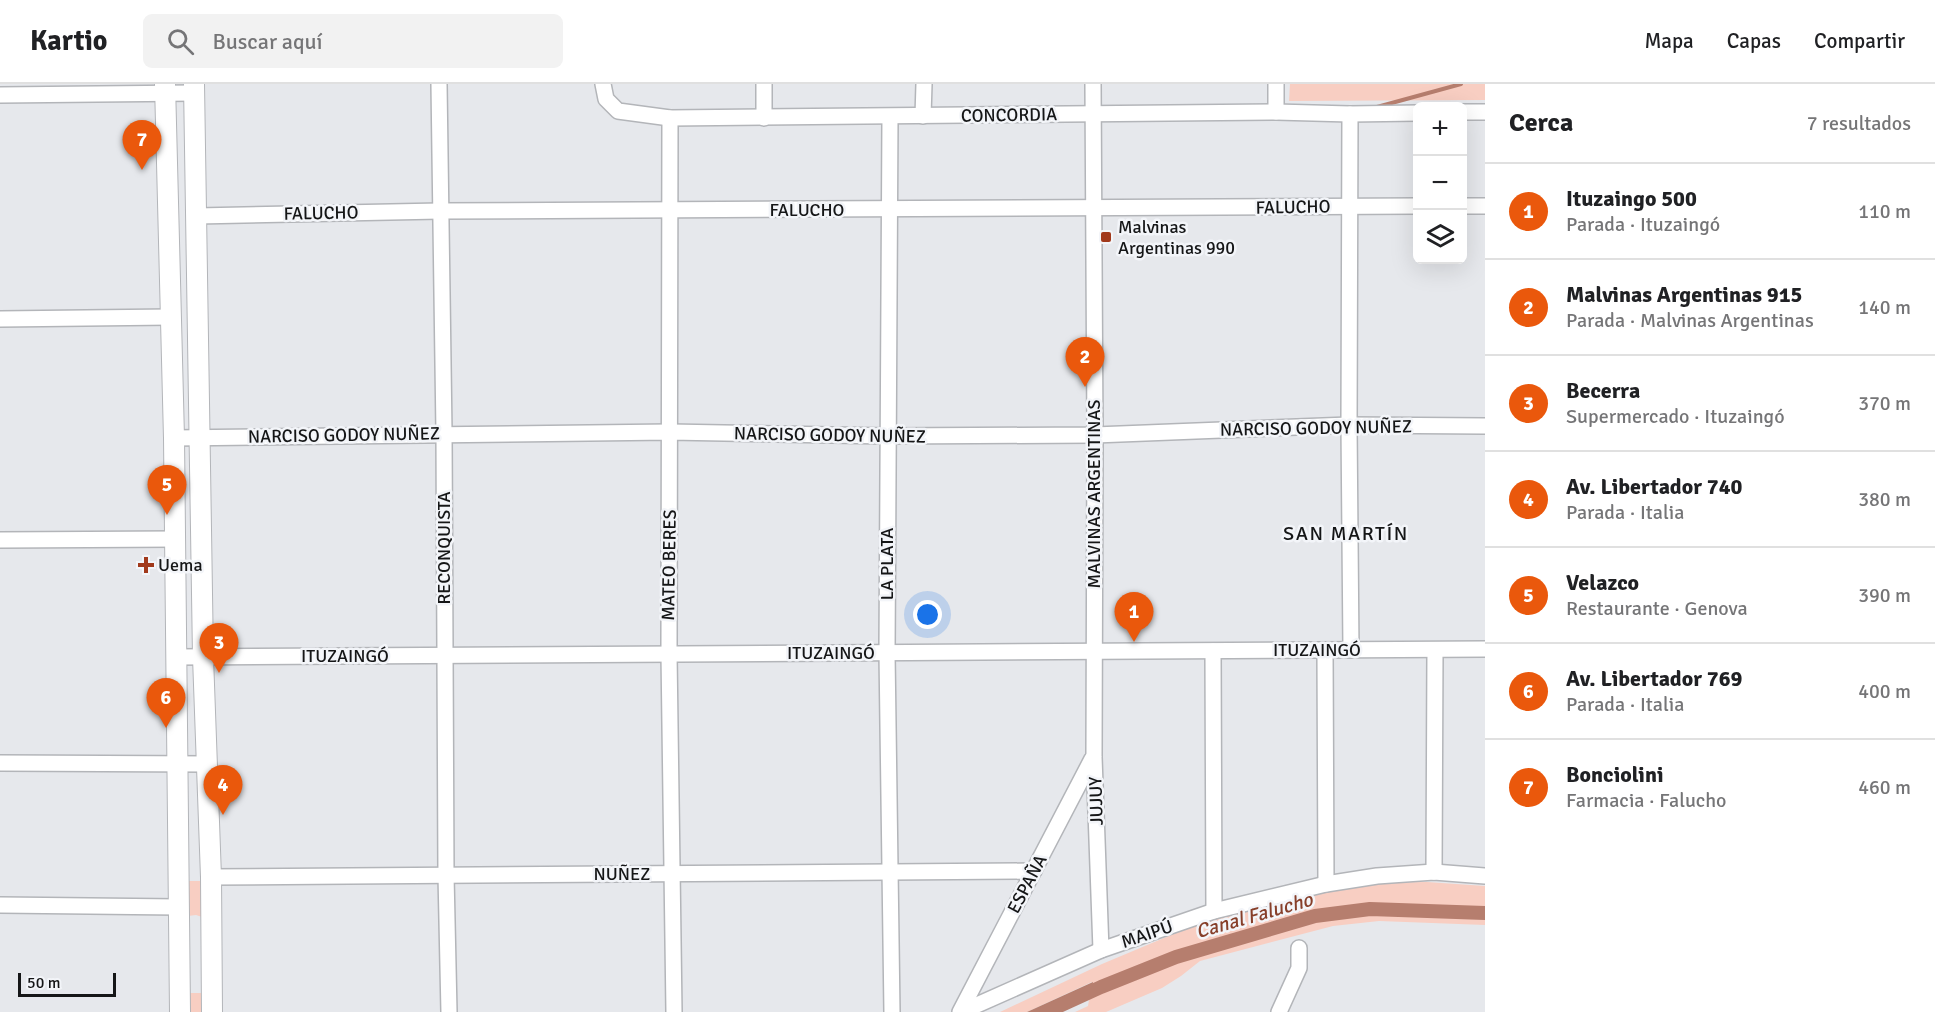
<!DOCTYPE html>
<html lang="es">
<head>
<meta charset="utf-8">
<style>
	body { margin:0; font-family:Signika,sans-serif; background:#f2f2f2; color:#202124 }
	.controls { position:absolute; right:18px; top:18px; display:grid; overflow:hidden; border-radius:9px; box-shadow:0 6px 24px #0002 }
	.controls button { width:54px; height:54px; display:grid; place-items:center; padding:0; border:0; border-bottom:2px solid #e0e0e0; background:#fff; color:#202124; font:30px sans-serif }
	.scale { position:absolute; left:18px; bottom:15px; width:98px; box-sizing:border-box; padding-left:6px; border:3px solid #151617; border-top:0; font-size:16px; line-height:21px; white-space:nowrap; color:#151617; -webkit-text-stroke:4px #f3f5f9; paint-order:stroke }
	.you { position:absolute; left:928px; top:531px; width:21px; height:21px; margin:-15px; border:4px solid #fff; border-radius:50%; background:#1a73e8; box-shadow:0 0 0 9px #1a73e833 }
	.badge { display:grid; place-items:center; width:39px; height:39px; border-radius:50%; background:#ea580c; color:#fff; font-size:20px; font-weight:700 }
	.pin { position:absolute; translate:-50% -50px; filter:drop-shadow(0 2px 3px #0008) }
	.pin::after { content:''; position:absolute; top:32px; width:21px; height:18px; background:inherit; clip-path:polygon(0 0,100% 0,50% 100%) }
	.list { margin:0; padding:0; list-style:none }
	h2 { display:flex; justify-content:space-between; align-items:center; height:78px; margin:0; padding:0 24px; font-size:26px }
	h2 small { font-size:20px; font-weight:400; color:#757577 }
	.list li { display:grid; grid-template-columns:39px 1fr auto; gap:18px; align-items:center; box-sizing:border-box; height:96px; padding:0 24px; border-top:2px solid #e0e0e0 }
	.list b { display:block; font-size:22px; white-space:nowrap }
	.list p { margin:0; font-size:20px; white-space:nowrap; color:#757577 }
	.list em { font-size:20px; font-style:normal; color:#757577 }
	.icon { flex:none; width:33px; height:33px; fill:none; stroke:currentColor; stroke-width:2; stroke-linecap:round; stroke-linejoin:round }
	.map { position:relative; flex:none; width:1485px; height:928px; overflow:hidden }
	header { display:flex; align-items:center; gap:36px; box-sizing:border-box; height:84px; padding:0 30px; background:#fff; border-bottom:2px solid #e0e0e0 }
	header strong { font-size:28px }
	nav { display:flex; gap:33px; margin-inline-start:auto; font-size:21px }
	.search { width:420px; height:54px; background:#f2f2f2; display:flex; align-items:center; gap:15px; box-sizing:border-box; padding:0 21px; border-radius:9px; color:#757577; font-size:22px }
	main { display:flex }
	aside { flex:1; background:#fff }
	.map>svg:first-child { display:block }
	.green { fill:#f8cec2 }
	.water { fill:#b67e6e }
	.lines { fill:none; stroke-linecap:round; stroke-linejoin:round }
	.stream { stroke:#b67e6e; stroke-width:4 }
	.canal { stroke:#b67e6e; stroke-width:14 }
	.minor-casing { stroke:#b3b5b9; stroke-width:18 }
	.major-casing { stroke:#b3b5b9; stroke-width:22 }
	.minor { stroke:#fff; stroke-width:15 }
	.major { stroke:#fff; stroke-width:20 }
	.poi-dot { fill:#a1391b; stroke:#f3f5f9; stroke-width:2 }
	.labels { text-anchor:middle; stroke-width:5; stroke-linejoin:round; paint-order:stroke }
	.street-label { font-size:18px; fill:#151617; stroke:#f3f5f9 }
	.poi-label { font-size:18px; fill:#151617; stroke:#f3f5f9; text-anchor:start }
	.neighbourhood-label { font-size:20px; letter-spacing:1.5px; fill:#151617; stroke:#f3f5f9 }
	.water-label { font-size:20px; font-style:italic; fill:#873f2a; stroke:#f3f5f9 }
</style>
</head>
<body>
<header>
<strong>Kartio</strong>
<div class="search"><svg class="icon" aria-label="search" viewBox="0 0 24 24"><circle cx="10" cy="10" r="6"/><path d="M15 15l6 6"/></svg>Buscar aquí</div>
<nav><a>Mapa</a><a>Capas</a><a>Compartir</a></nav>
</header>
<main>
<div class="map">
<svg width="1485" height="928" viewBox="0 0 1485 928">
	<rect width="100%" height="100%" fill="#e6e8ec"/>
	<g class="green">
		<polygon points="1290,0 1485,0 1485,16 1289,17"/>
		<polygon points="178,797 211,797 202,833 196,831 188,832"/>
		<polygon points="1427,798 1485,802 1485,841 1379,837 1333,842 1200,877 1181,892 1162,904 1106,928 1075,928 1088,922 1092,898 1027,928 1000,928 1102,880 1183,846 1247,823 1349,799"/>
		<polygon points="187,909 204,909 204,928 188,928"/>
	</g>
	<polygon class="water" points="1093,898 1091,912 1058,928 1027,928"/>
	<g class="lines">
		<polyline class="stream" points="1377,23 1461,0"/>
		<polyline class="canal" points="1046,928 1101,903 1176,873 1315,832 1370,825 1485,829"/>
		<g class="minor-casing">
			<g id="minor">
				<polyline points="439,0 444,349 446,791 449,928"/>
				<polyline points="603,0 606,15 618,27 670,34 1276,28 1350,30 1418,29"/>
				<polyline points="1093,0 1095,351 1094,673 1101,866"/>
				<polyline points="1276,0 1276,28"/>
				<polyline points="0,11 194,9"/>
				<polyline points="1462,28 1485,28"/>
				<polyline points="1350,30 1349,341 1351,566"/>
				<polyline points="923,32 924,0"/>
				<polyline points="890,33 887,569 892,928"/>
				<polyline points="670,34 669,570 674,928"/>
				<polyline points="764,34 764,0"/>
				<polyline points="1462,122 1485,122"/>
				<polyline points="197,132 440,127 1418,122"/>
				<polyline points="0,235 171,233"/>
				<polyline points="174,354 670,348 888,352 1095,351 1349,341 1485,342"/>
				<polyline points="0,456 176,455"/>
				<polyline points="1325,566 1326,800"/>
				<polyline points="1213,567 1214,827"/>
				<polyline points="176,573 1485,565"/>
				<polyline points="0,679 207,680"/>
				<polyline points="1434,788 1435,566"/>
				<polyline points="211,793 1034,787"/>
				<polyline points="0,821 178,823"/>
				<polyline points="960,928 1092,675"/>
				<polyline points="961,928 1101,866 1214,827 1326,800 1377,792 1434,788 1485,792"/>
				<polyline points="1279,928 1299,884 1299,864"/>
			</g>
		</g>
		<g class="major-casing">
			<g id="major">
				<polyline points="165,0 174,354 180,928"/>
				<polyline points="194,0 203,573 211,793 212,928"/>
			</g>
		</g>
		<use href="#minor" class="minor"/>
		<use href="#major" class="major"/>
	</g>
	<g class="poi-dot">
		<rect x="1100" y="147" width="12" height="12" rx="3"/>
		<path d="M143 472h6v6h6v6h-6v6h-6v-6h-6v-6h6z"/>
	</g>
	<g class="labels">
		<g class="street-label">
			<text transform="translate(1009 31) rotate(-1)" y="6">CONCORDIA</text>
			<text transform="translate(1293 123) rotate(-1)" y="6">FALUCHO</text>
			<text x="807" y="132">FALUCHO</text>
			<text transform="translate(321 129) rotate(-1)" y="6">FALUCHO</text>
			<text transform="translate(1316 344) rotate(-1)" y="6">NARCISO GODOY NUÑEZ</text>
			<text transform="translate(344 351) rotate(-1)" y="6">NARCISO GODOY NUÑEZ</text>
			<text transform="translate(830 351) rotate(1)" y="6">NARCISO GODOY NUÑEZ</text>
			<text transform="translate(1094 410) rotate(-90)" y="6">MALVINAS ARGENTINAS</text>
			<text transform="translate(444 464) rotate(-90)" y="6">RECONQUISTA</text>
			<text transform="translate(887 480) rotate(-90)" y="6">LA PLATA</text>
			<text transform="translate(669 481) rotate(-89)" y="6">MATEO BERES</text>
			<text x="1317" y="572">ITUZAINGÓ</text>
			<text x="831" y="575">ITUZAINGÓ</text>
			<text x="345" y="578">ITUZAINGÓ</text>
			<text transform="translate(1096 717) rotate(-92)" y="6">JUJUY</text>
			<text x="622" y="796">NUÑEZ</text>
			<text transform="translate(1027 800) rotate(-62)" y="6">ESPAÑA</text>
			<text transform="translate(1147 850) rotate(-19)" y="6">MAIPÚ</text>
		</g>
		<g class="poi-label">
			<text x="1118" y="149">Malvinas<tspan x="1118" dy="21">Argentinas 990</tspan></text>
			<text x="158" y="487">Uema</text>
		</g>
		<g class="neighbourhood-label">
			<text x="1346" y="456">SAN MARTÍN</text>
		</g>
		<g class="water-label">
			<text transform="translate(1254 831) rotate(-16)" y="7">Canal Falucho</text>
		</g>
	</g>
</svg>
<div class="controls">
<button>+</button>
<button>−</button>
<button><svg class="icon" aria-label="layers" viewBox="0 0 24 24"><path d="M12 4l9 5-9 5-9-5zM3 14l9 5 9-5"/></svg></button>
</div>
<div class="scale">50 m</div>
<div class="you"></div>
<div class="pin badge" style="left:1134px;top:558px">1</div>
<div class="pin badge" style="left:1085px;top:303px">2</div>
<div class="pin badge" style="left:219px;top:589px">3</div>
<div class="pin badge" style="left:223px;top:731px">4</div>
<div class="pin badge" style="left:167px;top:431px">5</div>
<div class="pin badge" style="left:166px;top:644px">6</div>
<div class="pin badge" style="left:142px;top:86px">7</div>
</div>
<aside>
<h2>Cerca<small>7 resultados</small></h2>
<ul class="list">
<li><span class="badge">1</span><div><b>Ituzaingo 500</b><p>Parada · Ituzaingó</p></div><em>110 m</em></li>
<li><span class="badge">2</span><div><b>Malvinas Argentinas 915</b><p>Parada · Malvinas Argentinas</p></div><em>140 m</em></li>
<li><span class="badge">3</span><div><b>Becerra</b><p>Supermercado · Ituzaingó</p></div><em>370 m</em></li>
<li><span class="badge">4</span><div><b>Av. Libertador 740</b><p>Parada · Italia</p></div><em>380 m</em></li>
<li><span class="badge">5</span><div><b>Velazco</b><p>Restaurante · Genova</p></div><em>390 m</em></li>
<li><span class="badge">6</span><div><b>Av. Libertador 769</b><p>Parada · Italia</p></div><em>400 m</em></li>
<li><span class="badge">7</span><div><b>Bonciolini</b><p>Farmacia · Falucho</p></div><em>460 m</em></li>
</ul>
</aside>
</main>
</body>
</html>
